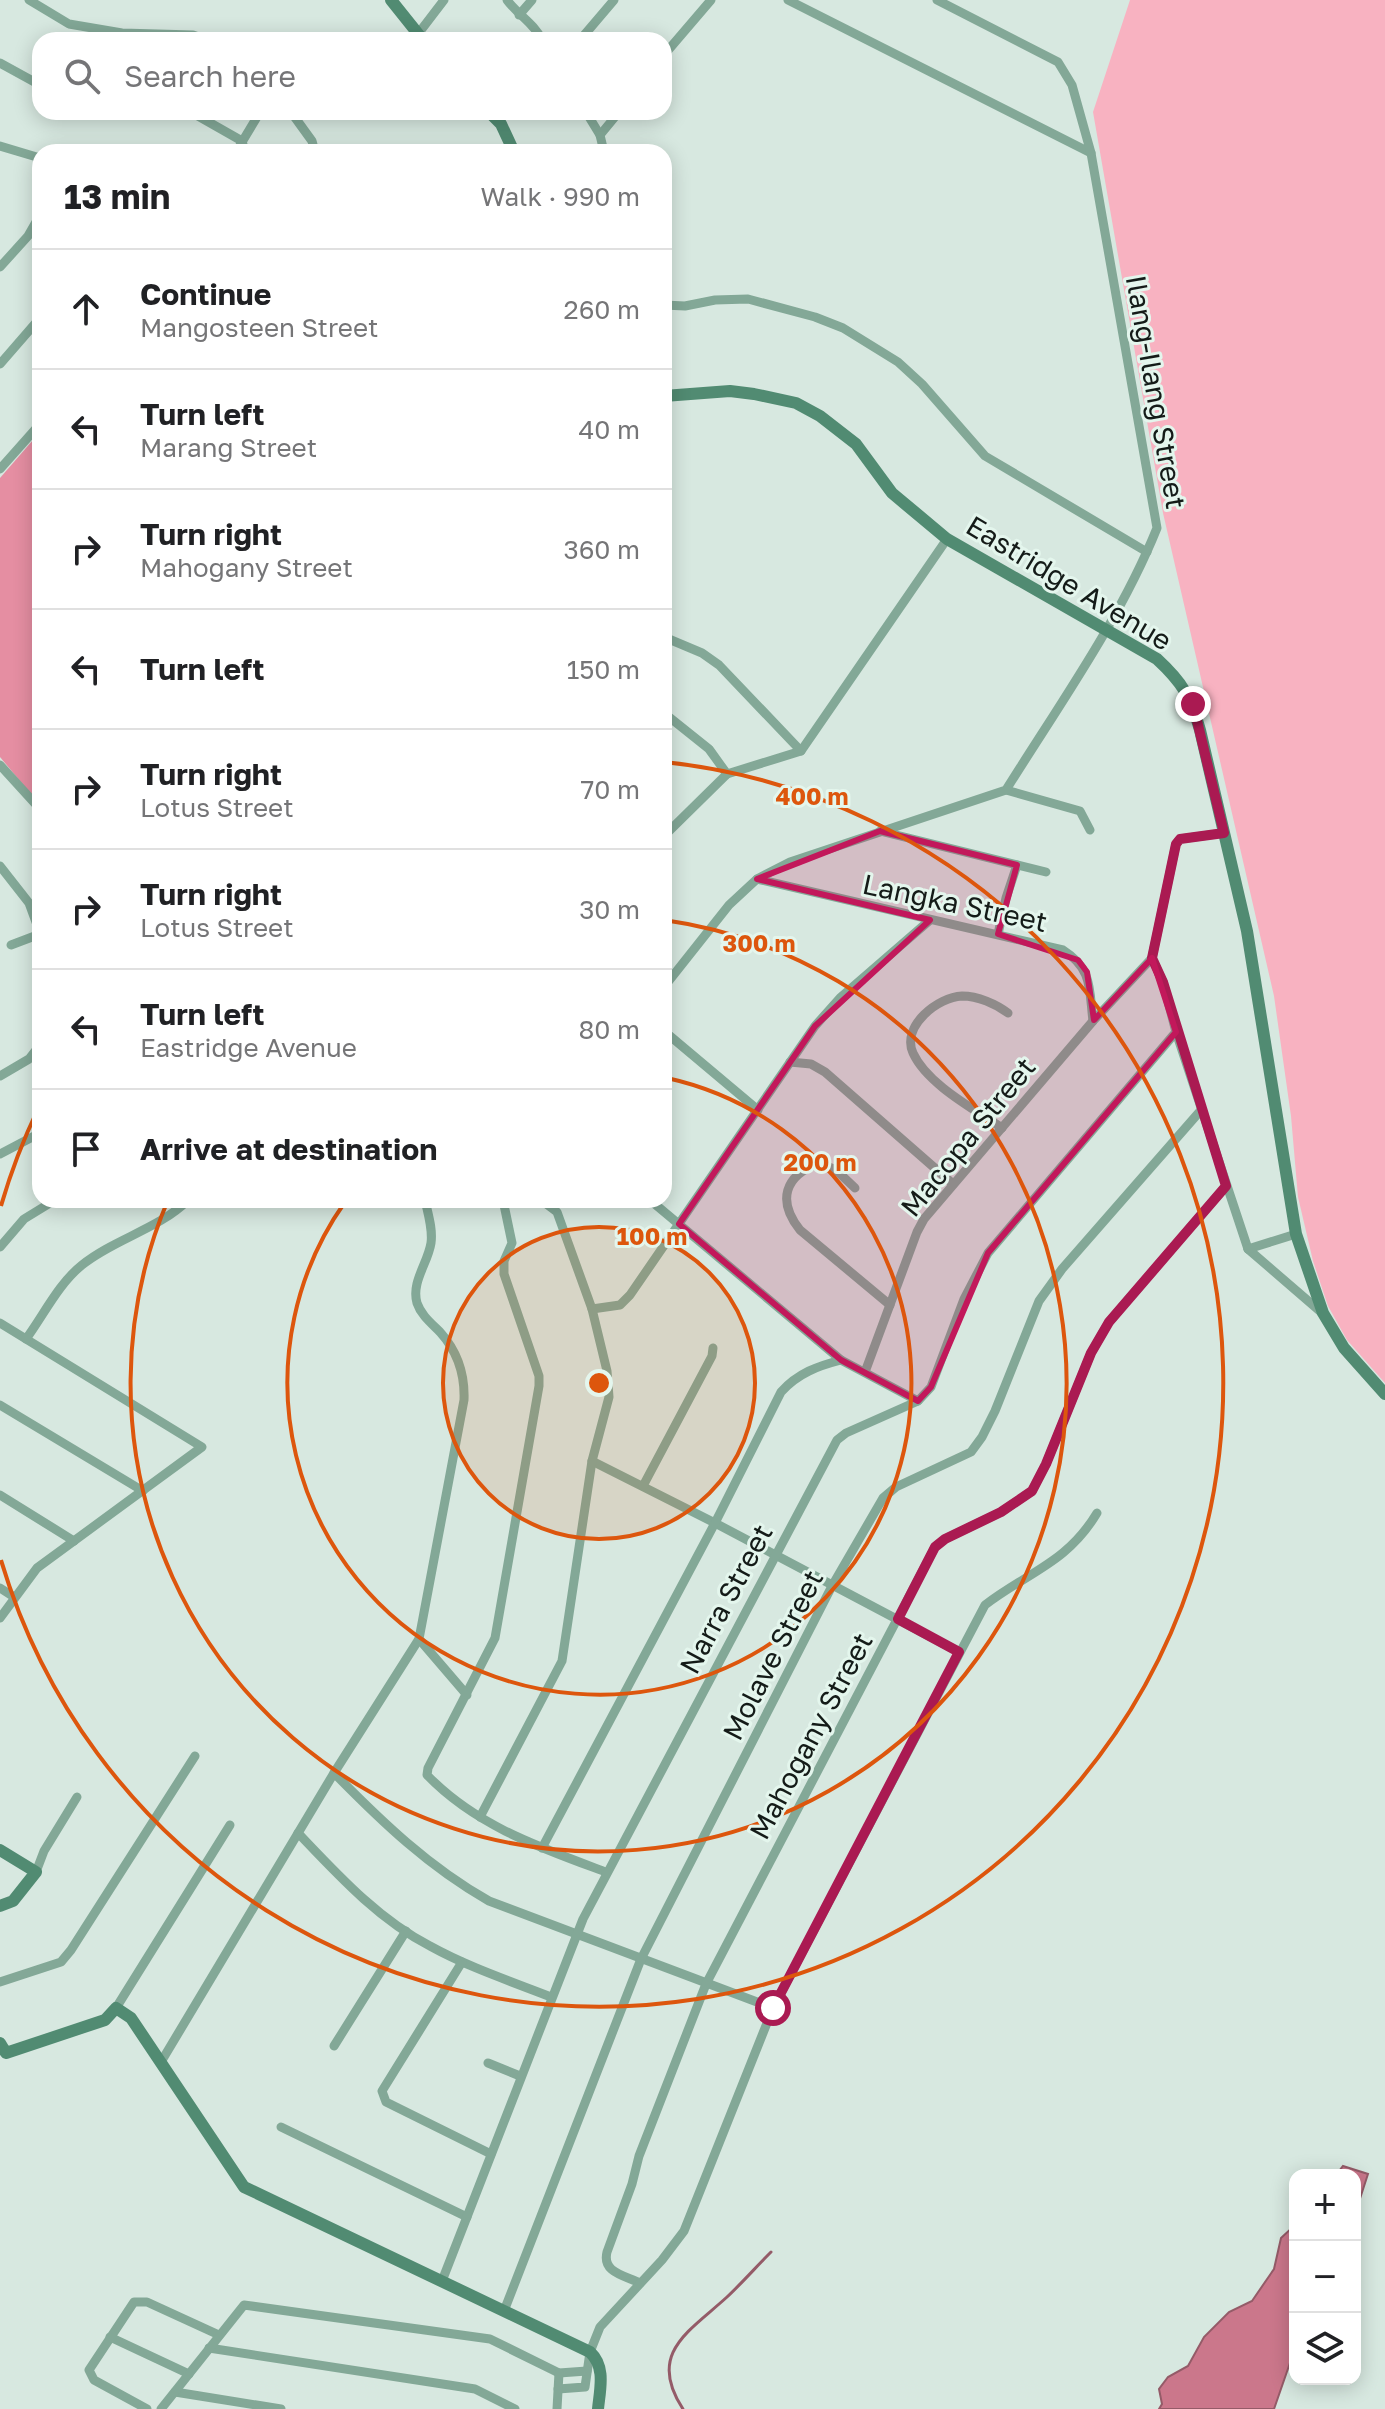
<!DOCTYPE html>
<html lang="en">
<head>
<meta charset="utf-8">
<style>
	body { margin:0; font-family:"Golos Text",sans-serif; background:#f6f6f6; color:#202124 }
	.controls { position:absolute; right:24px; bottom:24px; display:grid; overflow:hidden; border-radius:16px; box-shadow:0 4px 20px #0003 }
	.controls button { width:72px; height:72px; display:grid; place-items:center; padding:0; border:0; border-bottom:2px solid #e0e0e0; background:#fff; color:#202124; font:40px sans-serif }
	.stop { position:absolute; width:24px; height:24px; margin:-18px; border:6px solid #aa1a52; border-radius:50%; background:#fff }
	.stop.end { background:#aa1a52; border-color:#fff; box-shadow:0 2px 8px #0008 }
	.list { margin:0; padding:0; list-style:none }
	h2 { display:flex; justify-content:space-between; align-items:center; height:104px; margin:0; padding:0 32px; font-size:34px }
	h2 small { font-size:26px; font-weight:400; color:#757577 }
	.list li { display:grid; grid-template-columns:52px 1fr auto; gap:24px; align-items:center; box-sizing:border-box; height:120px; padding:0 32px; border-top:2px solid #e0e0e0 }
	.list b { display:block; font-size:30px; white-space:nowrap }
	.list p { margin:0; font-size:26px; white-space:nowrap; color:#757577 }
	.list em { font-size:26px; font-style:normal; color:#757577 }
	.icon { flex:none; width:44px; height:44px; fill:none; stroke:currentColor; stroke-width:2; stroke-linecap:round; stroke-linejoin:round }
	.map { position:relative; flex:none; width:1385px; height:2409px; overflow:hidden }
	.search { position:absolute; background:#fff; box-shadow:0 4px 20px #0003; left:32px; top:32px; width:640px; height:88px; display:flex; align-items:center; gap:20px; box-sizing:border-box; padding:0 28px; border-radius:24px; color:#757577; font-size:30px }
	.panel { position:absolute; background:#fff; box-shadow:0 4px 20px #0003; left:32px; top:144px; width:640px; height:1064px; border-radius:24px }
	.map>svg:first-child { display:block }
	.green { fill:#f8b2c1 }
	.forest { fill:#e58ea2 }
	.water { fill:#cb778b; stroke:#945b68; stroke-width:2 }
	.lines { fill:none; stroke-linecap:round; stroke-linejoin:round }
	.stream { stroke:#945b68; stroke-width:3 }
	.street { stroke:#83a897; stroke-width:9 }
	.secondary { stroke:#518b72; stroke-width:12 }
	.route { stroke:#aa1a52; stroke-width:10 }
	.marked { fill:#c2185b; fill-opacity:0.2; stroke:#c2185b; stroke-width:6; stroke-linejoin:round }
	.ring { fill:none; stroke:#dd560d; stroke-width:4 }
	.labels { text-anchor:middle; stroke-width:6; stroke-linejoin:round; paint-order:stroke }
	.street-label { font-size:28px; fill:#141b18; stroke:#e4f6ed }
	.centre { fill:#dd560d; stroke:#e4f6ed; stroke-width:4 }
	.ring-label { font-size:24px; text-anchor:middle; font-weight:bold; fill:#dd560d; stroke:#e4f6ed; stroke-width:6; stroke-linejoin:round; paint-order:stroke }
</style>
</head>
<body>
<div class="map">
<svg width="1385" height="2409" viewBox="0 0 1385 2409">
	<rect width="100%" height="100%" fill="#d7e8e0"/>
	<polygon class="green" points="1130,0 1385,0 1385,1383 1347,1340 1328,1306 1313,1261 1298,1197 1291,1116 1274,996 1163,513 1093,112"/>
	<polygon class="forest" points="40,432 40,805 0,757 0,478"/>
	<g class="water">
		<polygon points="1343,2166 1368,2174 1355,2214 1355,2175 1336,2175"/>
		<polygon points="1295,2225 1295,2359 1291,2360 1274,2409 1159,2409 1162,2404 1159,2389 1168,2377 1188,2366 1204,2337 1229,2312 1252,2301 1274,2269 1281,2238"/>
	</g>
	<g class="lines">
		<path class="stream" d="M683,2409c-37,-56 7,-78 44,-112 15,-14 29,-30 44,-45"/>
		<g class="street">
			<polyline points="29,0 69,24 122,33 193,35 207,40"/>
			<path d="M507,0c11,15 27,23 35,40"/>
			<polyline points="788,0 1091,153"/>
			<polyline points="519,15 532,0"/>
			<polyline points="404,40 418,34 444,0"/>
			<polyline points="580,40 614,0"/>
			<polyline points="664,55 711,0"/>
			<polyline points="0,63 40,85"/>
			<polyline points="191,112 242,141 245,152"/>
			<polyline points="291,112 312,141 315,152"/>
			<polyline points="586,112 600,135 604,152"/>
			<polyline points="600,135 619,112"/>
			<polyline points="0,146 40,158"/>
			<polyline points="236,152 260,112"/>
			<polyline points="0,267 28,236 40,215"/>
			<polyline points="664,305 685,306 715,300 748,299 815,317 843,328 898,362 922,384 985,456 1147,552"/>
			<polyline points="0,364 40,318"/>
			<polyline points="0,469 40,424"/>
			<polyline points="664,637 702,653 719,665 801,751"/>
			<polyline points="664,713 709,749 727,774"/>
			<polyline points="0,765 40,809"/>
			<polyline points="1006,790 1080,811 1090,830"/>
			<polyline points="880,831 1046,872"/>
			<polyline points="664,836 727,774 801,751 947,539"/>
			<polyline points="0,866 29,903 40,933"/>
			<path d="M757,879l306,71c30,19 26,39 30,71"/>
			<polyline points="998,934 1006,898 1017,865"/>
			<polyline points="11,945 40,934"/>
			<polyline points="1152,958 1163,982 1176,1032 1248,1249"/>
			<polyline points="1152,958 1176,844 1180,839 1224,833"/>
			<path d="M664,987l65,-82 28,-26 33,-17 216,-72c53,-85 114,-170 151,-262l-66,-375 -19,-68 -14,-23 -121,-62"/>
			<polyline points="664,1031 758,1110"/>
			<polyline points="790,1062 811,1064 825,1072 953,1184"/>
			<polyline points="0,1076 29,1059 40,1045"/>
			<path d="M1002,1128c-28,-19 -75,-44 -89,-75 -12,-27 25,-56 49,-57 16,0 34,8 46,17"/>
			<polyline points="0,1154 40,1133"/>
			<path d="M855,1188l-19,-18 -17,-7c-35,13 -42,38 -19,67l90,75"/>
			<path d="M503,1200l9,43 -8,18v13l35,102v10l-44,252 -67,130 -1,7c49,51 114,73 179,97"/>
			<polyline points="650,1200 841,1360 918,1401"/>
			<polyline points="0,1247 24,1219 55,1200"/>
			<polyline points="1248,1249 1321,1312"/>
			<polyline points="1248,1249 1296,1234"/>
			<polyline points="592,1309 620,1305 630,1295 815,1026 840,998 930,920"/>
			<polyline points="0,1323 202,1447 37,1568 0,1618"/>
			<path d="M26,1339c17,-23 33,-56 56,-74 32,-26 77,-36 106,-65"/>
			<polyline points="865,1372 917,1232 924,1219 1093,1021 1152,958"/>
			<polyline points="0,1405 143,1491"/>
			<polyline points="592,1461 715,1523 959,1652"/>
			<polyline points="643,1486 712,1356 713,1348"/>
			<polyline points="0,1495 74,1541"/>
			<polyline points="0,1588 14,1597"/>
			<polyline points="419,1639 467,1695"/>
			<path d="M334,1773c48,49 95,94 155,128l284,107"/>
			<polyline points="480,1817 562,1661 592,1461 609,1397 607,1371 592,1309 557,1212 541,1200"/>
			<path d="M298,1833c40,42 80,86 132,113 38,21 80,35 121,51"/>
			<path d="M542,1848l173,-325 66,-131c17,-19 37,-26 60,-32"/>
			<polyline points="36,1872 44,1851 77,1797"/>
			<polyline points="462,1962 382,2091 386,2102 491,2154"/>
			<polyline points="0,1982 61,1962 71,1950 195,1756"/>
			<polyline points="116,2008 230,1825"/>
			<polyline points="334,2046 406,1931"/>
			<path d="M161,2062l173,-289 85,-134 45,-239c1,-26 -6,-48 -24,-68 -9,-9 -19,-17 -23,-29 -6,-21 11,-40 14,-60 2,-14 -3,-29 -6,-43"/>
			<polyline points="488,2063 520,2076"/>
			<polyline points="281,2127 467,2217"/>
			<polyline points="442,2281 583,1919 837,1440 846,1433 918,1401 931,1387 964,1299 988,1253 1176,1032"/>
			<path d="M640,2283c-17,-8 -38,-11 -33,-31l25,-68 7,-28 67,-172 229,-437 10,-8 56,-27 31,-21 14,-27 45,-111 18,-31 117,-136"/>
			<polyline points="504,2311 641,1959 832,1586 883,1498 896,1487 971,1452 982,1437 995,1411 1039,1301 1062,1269 1202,1109"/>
			<polyline points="110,2337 189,2374"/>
			<polyline points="209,2348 475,2389 515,2409"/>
			<path d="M558,2389l27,-2 5,-35 10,-25 62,-67 22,-29 89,-223 212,-403c43,-33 82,-42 112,-92"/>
			<polyline points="175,2392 281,2409"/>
			<polyline points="147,2409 94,2380 89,2370 134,2302 147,2302 219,2335"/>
			<polyline points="161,2409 244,2305 490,2339 559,2373 587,2371"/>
			<polyline points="557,2409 559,2373"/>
		</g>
		<g class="secondary">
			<polyline points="391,0 423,40"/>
			<polyline points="489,112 501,124 514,152"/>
			<path d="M664,396l66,-5 24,3 42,9 24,13 36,28 36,49 55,46 210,120c25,23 34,38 43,71l47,201 49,303 27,79 21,35 41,46"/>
			<polyline points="0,1850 36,1872 13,1901 0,1906"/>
			<path d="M0,2043l6,10 99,-33 11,-12 15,10 113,169 346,165c16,15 10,37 8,57"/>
		</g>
	</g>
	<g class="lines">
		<polyline class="route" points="773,2008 959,1652 898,1619 935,1547 945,1539 1001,1512 1032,1491 1046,1464 1091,1353 1109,1322 1226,1186 1163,982 1152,958 1176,844 1180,839 1224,833 1193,704"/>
	</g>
	<path class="marked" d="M880,831l137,34 -19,69 80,26 9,12 7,48 58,-62 24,74 -188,221 -57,134 -13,14 -77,-41 -162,-136 136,-198 115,-106 -173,-41z"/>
	<circle cx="599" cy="1383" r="156" fill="#dd560d" fill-opacity=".12"/>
	<g class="ring">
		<circle cx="599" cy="1383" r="156"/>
		<path d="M667 1078A312 312 0 1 1 345 1202"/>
		<path d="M664 920A468 468 0 1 1 168 1200"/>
		<path d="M1 1206A624 624 0 0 1 38 1109M664 762A624 624 0 1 1 1 1560"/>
	</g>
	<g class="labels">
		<g class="street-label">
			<text transform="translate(1156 392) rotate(80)" y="10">Ilang-Ilang Street</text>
			<text transform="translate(1069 583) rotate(31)" y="10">Eastridge Avenue</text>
			<text transform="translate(955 903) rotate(12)" y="10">Langka Street</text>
			<text transform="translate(968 1137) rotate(-51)" y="10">Macopa Street</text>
			<text transform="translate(726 1599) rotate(-62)" y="10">Narra Street</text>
			<text transform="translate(773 1655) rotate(-63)" y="10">Molave Street</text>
			<text transform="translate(811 1736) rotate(-62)" y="10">Mahogany Street</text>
		</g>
	</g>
	<circle cx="599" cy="1383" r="12" class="centre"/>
	<g class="ring-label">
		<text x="812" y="805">400 m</text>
		<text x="759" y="952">300 m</text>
		<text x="820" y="1171">200 m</text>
		<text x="652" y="1245">100 m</text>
	</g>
</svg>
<div class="controls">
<button>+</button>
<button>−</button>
<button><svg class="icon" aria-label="layers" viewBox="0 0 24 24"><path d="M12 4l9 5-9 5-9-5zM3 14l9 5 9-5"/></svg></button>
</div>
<div class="stop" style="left:773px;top:2008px"></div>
<div class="stop end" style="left:1193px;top:704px"></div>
<div class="search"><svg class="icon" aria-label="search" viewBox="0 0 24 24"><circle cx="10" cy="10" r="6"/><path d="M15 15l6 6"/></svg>Search here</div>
<section class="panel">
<h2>13 min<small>Walk · 990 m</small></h2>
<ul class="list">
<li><svg class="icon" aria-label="ahead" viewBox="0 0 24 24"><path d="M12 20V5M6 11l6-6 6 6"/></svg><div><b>Continue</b><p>Mangosteen Street</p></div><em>260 m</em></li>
<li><svg class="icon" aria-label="left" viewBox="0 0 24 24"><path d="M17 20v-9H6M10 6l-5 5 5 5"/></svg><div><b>Turn left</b><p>Marang Street</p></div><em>40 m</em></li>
<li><svg class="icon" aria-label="right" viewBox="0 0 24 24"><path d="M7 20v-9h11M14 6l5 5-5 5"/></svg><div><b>Turn right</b><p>Mahogany Street</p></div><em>360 m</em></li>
<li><svg class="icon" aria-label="left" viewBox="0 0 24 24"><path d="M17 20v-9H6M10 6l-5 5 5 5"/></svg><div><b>Turn left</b></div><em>150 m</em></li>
<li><svg class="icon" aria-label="right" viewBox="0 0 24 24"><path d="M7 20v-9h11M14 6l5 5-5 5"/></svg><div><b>Turn right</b><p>Lotus Street</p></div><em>70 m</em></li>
<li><svg class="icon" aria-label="right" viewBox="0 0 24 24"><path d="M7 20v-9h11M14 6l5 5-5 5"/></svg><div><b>Turn right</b><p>Lotus Street</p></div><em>30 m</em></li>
<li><svg class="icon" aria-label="left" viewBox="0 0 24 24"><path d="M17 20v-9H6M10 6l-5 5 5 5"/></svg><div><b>Turn left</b><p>Eastridge Avenue</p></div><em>80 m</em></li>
<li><svg class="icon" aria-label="arrive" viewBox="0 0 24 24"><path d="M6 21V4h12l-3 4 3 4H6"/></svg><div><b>Arrive at destination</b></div></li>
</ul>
</section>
</div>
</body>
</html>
